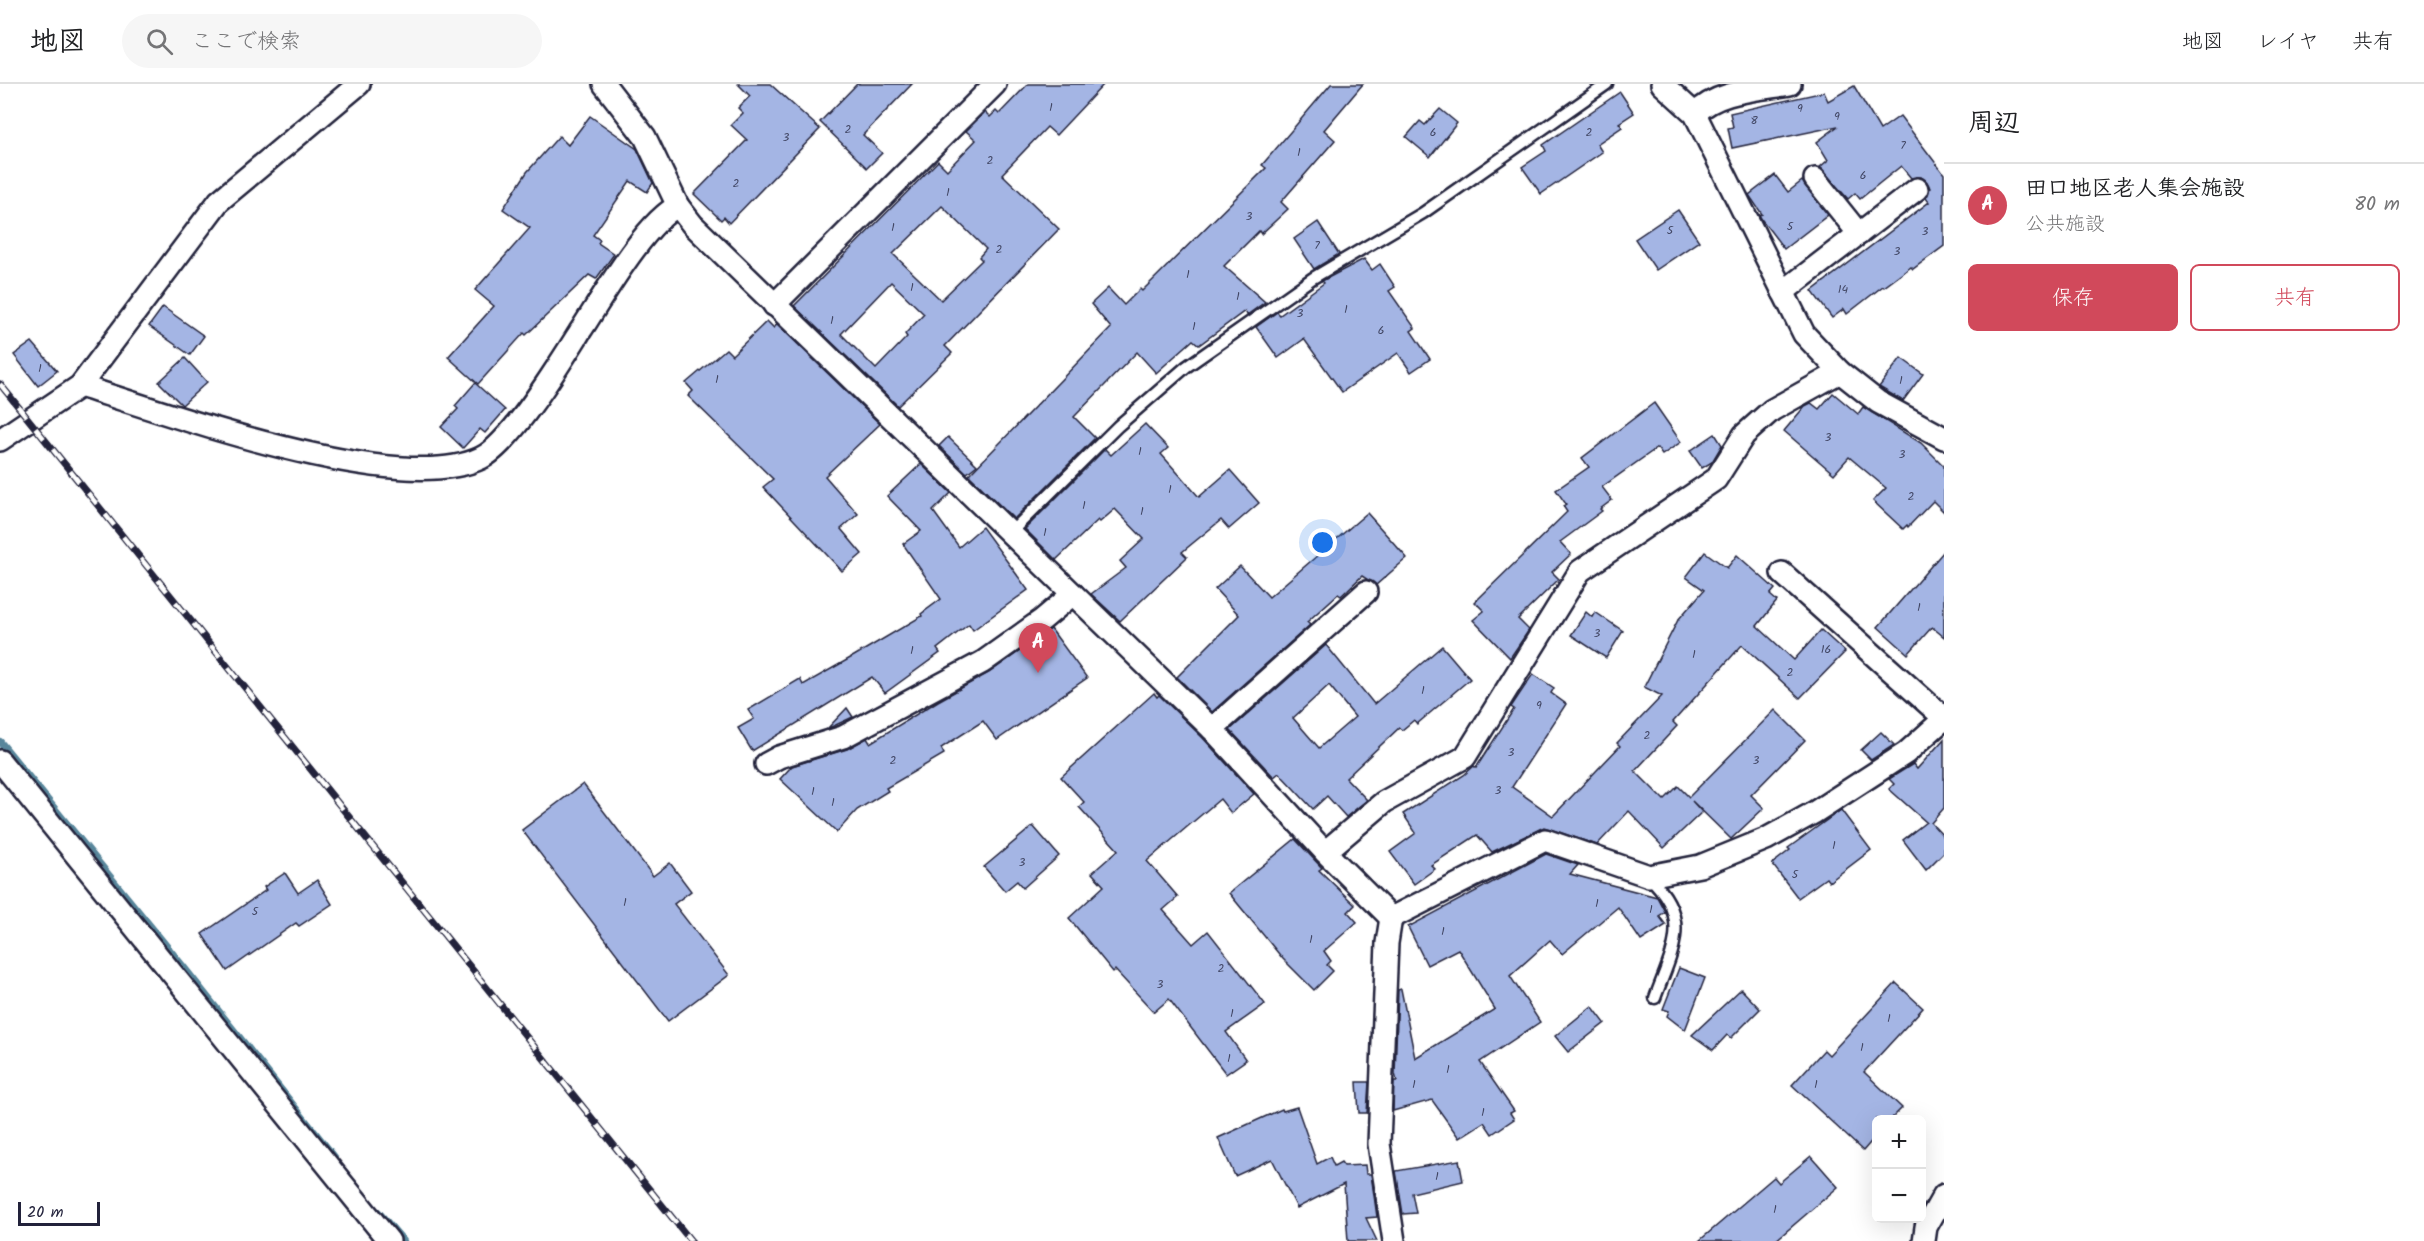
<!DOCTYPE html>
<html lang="ja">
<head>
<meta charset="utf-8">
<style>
	body { margin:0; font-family:Kalam,"Klee One",sans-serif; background:#f6f6f6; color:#202124 }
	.controls { position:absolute; right:18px; bottom:18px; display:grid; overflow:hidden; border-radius:9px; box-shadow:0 6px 24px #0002 }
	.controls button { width:54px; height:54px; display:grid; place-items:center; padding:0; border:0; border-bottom:2px solid #e0e0e0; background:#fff; color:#202124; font:30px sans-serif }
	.scale { position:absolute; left:18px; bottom:15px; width:82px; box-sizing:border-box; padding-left:6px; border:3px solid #22223b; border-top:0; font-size:16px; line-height:21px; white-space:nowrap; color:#22223b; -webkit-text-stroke:4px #fff; paint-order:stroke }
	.you { position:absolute; left:1323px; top:459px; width:21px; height:21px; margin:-15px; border:4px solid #fff; border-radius:50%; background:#1a73e8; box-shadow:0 0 0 9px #1a73e833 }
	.badge { display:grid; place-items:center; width:39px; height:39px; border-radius:50%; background:#d1495b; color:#fff; font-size:20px; font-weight:700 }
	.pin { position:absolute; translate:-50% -50px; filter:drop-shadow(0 2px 3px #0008) }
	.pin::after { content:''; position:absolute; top:32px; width:21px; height:18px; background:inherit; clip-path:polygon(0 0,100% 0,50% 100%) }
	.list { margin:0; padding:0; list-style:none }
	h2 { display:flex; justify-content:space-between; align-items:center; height:78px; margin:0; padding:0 24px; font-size:26px }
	h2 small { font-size:20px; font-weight:400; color:#757577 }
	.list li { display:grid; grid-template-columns:39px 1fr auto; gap:18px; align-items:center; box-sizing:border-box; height:84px; padding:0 24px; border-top:2px solid #e0e0e0 }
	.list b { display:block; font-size:22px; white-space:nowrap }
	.list p { margin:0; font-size:20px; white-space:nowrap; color:#757577 }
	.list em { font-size:20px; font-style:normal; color:#757577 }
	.actions { display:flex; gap:12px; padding:18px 24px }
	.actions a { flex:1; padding:14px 0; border:2px solid #d1495b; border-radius:9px; text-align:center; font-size:21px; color:#d1495b }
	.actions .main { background:#d1495b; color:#fff }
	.icon { flex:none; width:33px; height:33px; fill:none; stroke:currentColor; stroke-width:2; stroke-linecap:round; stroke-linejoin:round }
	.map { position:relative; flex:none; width:1944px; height:1157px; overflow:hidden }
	header { display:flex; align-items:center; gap:36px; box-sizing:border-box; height:84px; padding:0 30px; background:#fff; border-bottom:2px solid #e0e0e0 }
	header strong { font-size:28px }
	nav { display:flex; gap:33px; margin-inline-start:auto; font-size:21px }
	.search { width:420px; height:54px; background:#f6f6f6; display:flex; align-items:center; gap:15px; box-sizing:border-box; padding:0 21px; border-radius:33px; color:#757577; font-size:22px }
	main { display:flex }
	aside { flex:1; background:#fff }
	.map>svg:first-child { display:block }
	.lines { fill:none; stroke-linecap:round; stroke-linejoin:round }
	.stream { stroke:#58869b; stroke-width:8 }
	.building { fill:#a4b5e4; stroke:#22223b; stroke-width:1.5; fill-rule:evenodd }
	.lane-casing { stroke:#22223b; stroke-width:15 }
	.street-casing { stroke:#22223b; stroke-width:26 }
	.lane { stroke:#fff; stroke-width:10 }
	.street { stroke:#fff; stroke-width:21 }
	.rail-casing { stroke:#22223b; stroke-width:7 }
	.rail { stroke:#fff; stroke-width:4.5; stroke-dasharray:14; stroke-linecap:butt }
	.labels { text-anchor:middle; stroke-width:4.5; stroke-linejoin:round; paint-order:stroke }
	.number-label { font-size:12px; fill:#424765 }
</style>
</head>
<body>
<header>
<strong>地図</strong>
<div class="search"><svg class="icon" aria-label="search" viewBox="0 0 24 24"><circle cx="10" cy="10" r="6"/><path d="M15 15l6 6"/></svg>ここで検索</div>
<nav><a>地図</a><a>レイヤ</a><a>共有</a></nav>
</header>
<main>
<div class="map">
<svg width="1944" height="1157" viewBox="0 0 1944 1157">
	<rect width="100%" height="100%" fill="#fff"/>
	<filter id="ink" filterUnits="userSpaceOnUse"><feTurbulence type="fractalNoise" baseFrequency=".0167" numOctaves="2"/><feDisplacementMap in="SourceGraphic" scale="12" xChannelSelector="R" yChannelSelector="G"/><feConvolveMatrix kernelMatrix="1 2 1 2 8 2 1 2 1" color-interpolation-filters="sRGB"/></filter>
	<g filter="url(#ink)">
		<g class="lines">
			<g class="stream">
				<polyline points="0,658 184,884 334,1073"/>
				<polyline points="378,1128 403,1157"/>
			</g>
		</g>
		<g class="building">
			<polygon points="738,0 770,0 820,45 729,139 724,133 721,136 694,110 747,56 731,41 743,29 738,24 750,12"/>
			<polygon points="857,0 912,0 863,51 882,69 867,84 820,38"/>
			<path d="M1028,0h76l-48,51 -9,-8 -45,47 57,55 -114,117 7,7 -54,53 -104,-100 144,-145 9,9 29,-30 -10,-9 19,-19 5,5 6,-6 3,3zM942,122l44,43 -7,8 3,3 -41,40 -48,-46zM891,198l33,32 -19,20 2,3 -31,32 -35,-35z"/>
			<polygon points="1331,0 1363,0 1324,46 1335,56 1281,118 1288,125 1261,150 1259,147 1224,182 1265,218 1247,231 1245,227 1199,261 1193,256 1156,289 1137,268 1074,333 1095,354 1014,435 969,391 1111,244 1091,220 1108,204 1124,221 1140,205 1142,207 1266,84 1262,81"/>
			<polygon points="1854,2 1880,46 1900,32 1944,90 1944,162 1913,185 1911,183 1884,203 1883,202 1847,230 1844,225 1832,234 1812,207 1929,118 1926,114 1930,104 1927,98 1921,93 1911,94 1901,82 1860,115 1855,109 1848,115 1820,83 1828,76 1817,58 1838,42 1732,64 1728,44 1733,43 1730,29 1824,8 1828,17"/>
			<polygon points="1620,8 1634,29 1619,39 1622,43 1597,60 1602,68 1541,110 1522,83 1546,67 1543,61"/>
			<polygon points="1440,25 1457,39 1430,73 1406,53 1420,37 1425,41"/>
			<polygon points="590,32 637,65 653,99 647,108 630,97 593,151 600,156 598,159 614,170 596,195 589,191 526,251 524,249 478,300 448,273 494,222 475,206 530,144 503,125 527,88 559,52 568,61"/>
			<polygon points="1775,91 1788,108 1802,97 1828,131 1784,165 1762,136 1759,131 1762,130 1749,111"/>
			<polygon points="1678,126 1699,157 1656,186 1635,155"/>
			<polygon points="1318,138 1339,170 1314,185 1294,155"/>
			<polygon points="1364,175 1372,186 1380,180 1395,203 1389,207 1415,244 1411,247 1430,275 1411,288 1398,269 1342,308 1304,255 1278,274 1256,243 1277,228 1280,231 1324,199 1322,197"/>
			<polygon points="163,223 204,252 190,271 149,242"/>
			<polygon points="767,237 774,244 777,240 880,340 825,392 858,430 841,445 862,470 842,487 763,403 773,395 688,312 693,307 686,299 726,265 732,271"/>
			<polygon points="32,258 57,287 38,302 14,271"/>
			<polygon points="185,274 207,298 182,321 159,298"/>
			<polygon points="1901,274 1923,290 1903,317 1879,303"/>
			<polygon points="475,299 505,326 485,349 480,345 463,364 441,343 458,325 455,322"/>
			<polygon points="1833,309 1858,330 1863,323 1921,359 1944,382 1944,428 1933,417 1908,443 1907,441 1903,445 1873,417 1886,404 1849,373 1834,390 1784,347 1805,322 1811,319 1819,325"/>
			<polygon points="1654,319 1681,358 1662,371 1657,364 1602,403 1612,416 1600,425 1602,427 1560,458 1571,470 1552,488 1559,495 1518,535 1529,546 1510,574 1473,536 1484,527 1475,518 1567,428 1563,422 1566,420 1556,406 1589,383 1582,374"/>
			<polygon points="1145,340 1168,364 1161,370 1199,413 1230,386 1259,419 1229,445 1221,436 1182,468 1187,473 1120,537 1091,510 1126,484 1120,477 1144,455 1115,425 1100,438 1098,436 1056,476 1025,445 1105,365 1111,371"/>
			<polygon points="1715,350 1722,361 1712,378 1702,384 1690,367"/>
			<polygon points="948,353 977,381 967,389 939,362"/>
			<polygon points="921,380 951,409 933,427 959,463 982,443 1028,506 973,546 969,540 937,565 940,569 885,609 872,593 752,667 738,644 754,635 748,626 800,595 803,601 854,572 922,532 921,530 941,515 903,460 921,447 887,412"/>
			<polygon points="1367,429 1407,474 1376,501 1362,492 1341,512 1338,510 1307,538 1310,541 1212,628 1177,593 1239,531 1215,505 1240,482 1269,513"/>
			<polygon points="1944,467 1944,553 1932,543 1908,570 1878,543"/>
			<polygon points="1705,468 1727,484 1737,471 1775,505 1770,511 1777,517 1757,542 1794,576 1821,546 1845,568 1800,614 1742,561 1673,638 1677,642 1635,687 1664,716 1678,702 1689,713 1775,626 1805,656 1751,711 1764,724 1731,755 1692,717 1702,728 1664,764 1629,727 1597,761 1544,743 1492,768 1477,751 1431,781 1435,785 1414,800 1390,768 1416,749 1403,730 1464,691 1474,682 1476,684 1514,625 1511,623 1533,590 1554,604 1551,609 1566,620 1512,703 1553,732 1620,662 1617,659 1662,612 1644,603 1678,536 1704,506 1686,493"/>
			<polygon points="1586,528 1592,533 1595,528 1623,547 1606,574 1571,551"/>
			<polygon points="1051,545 1087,594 997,656 983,637 941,664 944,670 886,704 888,707 857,726 837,748 780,695 792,682 847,665 867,654 870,659 938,617 990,588"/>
			<path d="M1326,561l48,59 68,-58 28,33 -53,45 -3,-4 -12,10 -3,-2 -53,50 21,22 -21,17 -19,-21 -14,13 -34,-36 -5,4 -44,-47zM1329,601l26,32 -36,31 -26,-30z"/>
			<polygon points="1154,609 1157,613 1159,611 1203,654 1254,710 1231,729 1220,715 1147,777 1178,813 1163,826 1193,860 1208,847 1265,920 1226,948 1246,976 1226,990 1169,915 1154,928 1115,886 1113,888 1069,834 1104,802 1092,789 1118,766 1079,723 1084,718 1061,693"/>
			<polygon points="847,624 853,633 827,645"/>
			<polygon points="1881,648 1894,661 1871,676 1861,666"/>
			<polygon points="1944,655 1944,724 1931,739 1944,753 1944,768 1926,786 1903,756 1926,738 1889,705 1894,700 1889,695 1913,680 1917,685"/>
			<polygon points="583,700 653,792 670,779 691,807 674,820 729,891 668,937 522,746"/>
			<polygon points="1841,726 1871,766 1829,798 1826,794 1798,814 1772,780 1790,766 1788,764"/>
			<polygon points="1033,742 1059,772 1023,804 1017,797 1005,807 984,783"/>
			<polygon points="1295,755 1322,784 1319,786 1355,821 1348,828 1357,838 1324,867 1331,877 1327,881 1333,887 1314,906 1283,875 1229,809"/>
			<polygon points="1546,770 1578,781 1570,790 1657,813 1665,828 1659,832 1666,841 1641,857 1618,823 1562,870 1550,856 1510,892 1540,938 1480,978 1514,1027 1510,1029 1514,1035 1492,1050 1484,1038 1459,1054 1432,1016 1393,1027 1394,997 1397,997 1395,990 1398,906 1401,905 1415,974 1495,925 1458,865 1427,881 1408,843"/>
			<polygon points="285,789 298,809 317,796 332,820 299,842 296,839 227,887 202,850 266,806 264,803"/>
			<polygon points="1679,884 1705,894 1685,946 1667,932 1669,927 1663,925"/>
			<polygon points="1896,899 1923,924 1864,988 1902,1024 1891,1035 1876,1035 1876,1052 1863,1067 1792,1001 1824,966 1829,971"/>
			<polygon points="1741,905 1760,925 1731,954 1727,951 1713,966 1692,951"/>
			<polygon points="1592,922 1605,939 1568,968 1555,952"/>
			<polygon points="1357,998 1369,998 1367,1029 1359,1029"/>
			<polygon points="1297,1023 1317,1080 1330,1073 1334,1082 1341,1078 1344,1082 1365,1081 1366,1090 1371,1090 1377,1133 1366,1134 1377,1157 1348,1157 1344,1100 1297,1124 1272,1075 1235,1092 1218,1054 1282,1025 1283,1027"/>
			<polygon points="1811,1072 1838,1103 1775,1157 1699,1157 1774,1093 1779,1099"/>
			<polygon points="1459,1076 1463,1097 1412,1109 1416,1129 1403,1130 1396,1087"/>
		</g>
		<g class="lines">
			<g class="lane-casing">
				<g id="lane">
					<polyline points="1009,450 1118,342 1186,283 1313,194 1423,129 1607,0"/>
					<path d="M1649,793c44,42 24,72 6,121"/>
				</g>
			</g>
			<g class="street-casing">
				<g id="street">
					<polyline points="604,0 645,53 678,122 692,140 1212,645 1325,768 1391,834"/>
					<polyline points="1662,0 1695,30 1804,250 1840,288 1878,318 1944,354"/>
					<path d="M1695,30c23,-24 63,-24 95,-30"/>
					<polyline points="1815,95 1859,150"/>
					<polyline points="1783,208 1917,105"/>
					<polyline points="774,221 995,0"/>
					<path d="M80,302c88,27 318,112 401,72 30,-14 81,-98 100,-128 21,-32 65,-109 97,-124"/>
					<polyline points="0,356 80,302 219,117 359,0"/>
					<polyline points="1782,489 1944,634"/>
					<polyline points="1212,645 1366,508"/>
					<polyline points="0,677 389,1157"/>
					<polyline points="766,680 779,673 843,653 983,578 1042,536 1073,510"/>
					<polyline points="1325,768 1384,718 1465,673 1580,487 1716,395 1744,351 1772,326 1840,288"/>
					<polyline points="1391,834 1545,756 1649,792 1700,782 1766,755 1815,728 1906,669 1944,635"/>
					<polyline points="1391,834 1387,859 1379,1060 1394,1157"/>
					<polyline points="1924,1157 1926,1143 1944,1111"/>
				</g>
			</g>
			<use href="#lane" class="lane"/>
			<use href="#street" class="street"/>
			<g class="rail-casing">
				<polyline id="rail" points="0,300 691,1157"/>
			</g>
			<use href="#rail" class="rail"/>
		</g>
	</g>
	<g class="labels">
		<g class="number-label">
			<text x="1051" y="27">1</text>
			<text x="1800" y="28">9</text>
			<text x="1837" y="36">9</text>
			<text x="1754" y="40">8</text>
			<text x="848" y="49">2</text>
			<text x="1433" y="52">6</text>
			<text x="1589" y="52">2</text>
			<text x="786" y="57">3</text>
			<text x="1903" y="65">7</text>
			<text x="1299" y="72">1</text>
			<text x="990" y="80">2</text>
			<text x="1863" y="95">6</text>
			<text x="736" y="103">2</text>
			<text x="948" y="112">1</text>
			<text x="1249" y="136">3</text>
			<text x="1790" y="146">5</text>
			<text x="893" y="147">1</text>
			<text x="1670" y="150">5</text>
			<text x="1925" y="151">3</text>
			<text x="1317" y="165">7</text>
			<text x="999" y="169">2</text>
			<text x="1897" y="171">3</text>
			<text x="1188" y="194">1</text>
			<text x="912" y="207">1</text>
			<text x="1843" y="209">14</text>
			<text x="1238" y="216">1</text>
			<text x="1346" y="229">1</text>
			<text x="1300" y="233">3</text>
			<text x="832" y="240">1</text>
			<text x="1194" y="246">1</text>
			<text x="1381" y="250">6</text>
			<text x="40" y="288">1</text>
			<text x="717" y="299">1</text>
			<text x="1901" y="300">1</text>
			<text x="1828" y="357">3</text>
			<text x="1140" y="371">1</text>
			<text x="1902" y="374">3</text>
			<text x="1170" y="409">1</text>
			<text x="1911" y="416">2</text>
			<text x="1084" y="425">1</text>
			<text x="1142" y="431">1</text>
			<text x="1045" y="452">1</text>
			<text x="1919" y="527">1</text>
			<text x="1597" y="553">3</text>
			<text x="1826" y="569">16</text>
			<text x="912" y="570">1</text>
			<text x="1694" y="574">1</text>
			<text x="1790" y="592">2</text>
			<text x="1423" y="610">1</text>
			<text x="1539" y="625">9</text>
			<text x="1647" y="655">2</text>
			<text x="1511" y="672">3</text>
			<text x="893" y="680">2</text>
			<text x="1756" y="680">3</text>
			<text x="1498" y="710">3</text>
			<text x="813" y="711">1</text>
			<text x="833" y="722">1</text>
			<text x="1834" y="765">1</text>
			<text x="1022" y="782">3</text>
			<text x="1795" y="794">5</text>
			<text x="625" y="822">1</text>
			<text x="1597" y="823">1</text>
			<text x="1651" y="829">1</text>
			<text x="255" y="831">5</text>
			<text x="1443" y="851">1</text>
			<text x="1311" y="859">1</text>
			<text x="1221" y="888">2</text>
			<text x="1160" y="904">3</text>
			<text x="1232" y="933">1</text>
			<text x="1889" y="938">1</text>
			<text x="1862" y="967">1</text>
			<text x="1229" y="978">1</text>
			<text x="1448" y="989">1</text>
			<text x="1414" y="1004">1</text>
			<text x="1816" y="1004">1</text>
			<text x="1483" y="1032">1</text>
			<text x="1437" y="1096">1</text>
			<text x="1775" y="1129">1</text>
		</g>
	</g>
</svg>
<div class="controls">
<button>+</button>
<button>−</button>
</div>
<div class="scale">20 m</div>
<div class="you"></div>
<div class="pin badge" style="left:1038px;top:589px">A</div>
</div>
<aside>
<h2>周辺<small></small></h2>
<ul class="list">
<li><span class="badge">A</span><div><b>田口地区老人集会施設</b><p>公共施設</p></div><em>80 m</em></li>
</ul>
<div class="actions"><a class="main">保存</a><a>共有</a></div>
</aside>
</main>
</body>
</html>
